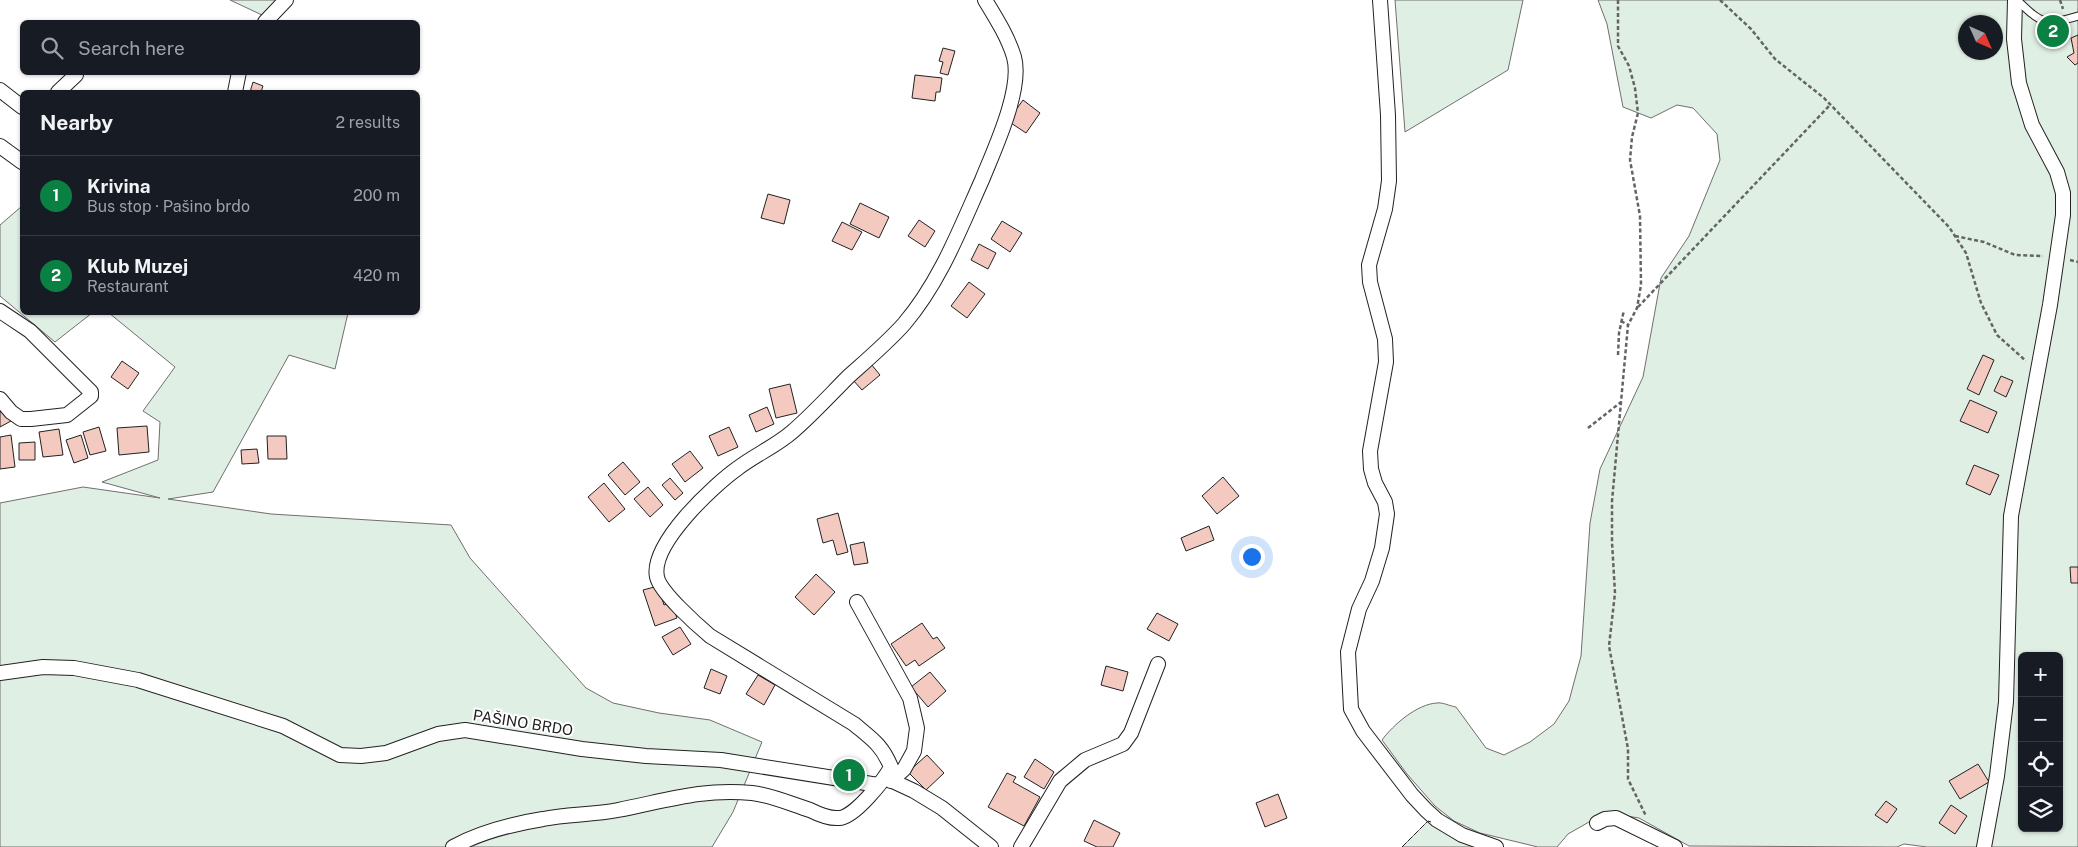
<!DOCTYPE html>
<html lang="en">
<head>
<meta charset="utf-8">
<style>
	body { margin:0; font-family:"Public Sans",sans-serif; background:#242831; color:#f1f3f6 }
	.controls { position:absolute; right:15px; bottom:15px; display:grid; overflow:hidden; border-radius:8px; box-shadow:0 1px 4px #0004 }
	.controls button { width:45px; height:45px; display:grid; place-items:center; padding:0; border:0; border-bottom:1px solid #363941; background:#171b24; color:#f1f3f6; font:25px sans-serif }
	.compass { position:absolute; left:1958px; top:15px; width:45px; height:45px; border-radius:50%; background:#171b24; box-shadow:0 1px 4px #0004; rotate:135deg }
	.you { position:absolute; left:1251px; top:556px; width:18px; height:18px; margin:-12px; border:4px solid #fff; border-radius:50%; background:#1a73e8; box-shadow:0 0 0 8px #1a73e833 }
	.badge { display:grid; place-items:center; width:32px; height:32px; border-radius:50%; background:#0b8043; color:#fff; font-size:16px; font-weight:700 }
	.pin { position:absolute; translate:-50% -50%; border:2px solid #fff; box-shadow:0 1px 5px #0006 }
	.list { margin:0; padding:0; list-style:none }
	h2 { display:flex; justify-content:space-between; align-items:center; height:65px; margin:0; padding:0 20px; font-size:21px }
	h2 small { font-size:16px; font-weight:400; color:#9ea1a6 }
	.list li { display:grid; grid-template-columns:32px 1fr auto; gap:15px; align-items:center; box-sizing:border-box; height:80px; padding:0 20px; border-top:1px solid #363941 }
	.list b { display:block; font-size:19px; white-space:nowrap }
	.list p { margin:0; font-size:16px; white-space:nowrap; color:#9ea1a6 }
	.list em { font-size:16px; font-style:normal; color:#9ea1a6 }
	.icon { flex:none; width:28px; height:28px; fill:none; stroke:currentColor; stroke-width:2; stroke-linecap:round; stroke-linejoin:round }
	.map { position:relative; flex:none; width:2078px; height:847px; overflow:hidden }
	.search { position:absolute; background:#171b24; box-shadow:0 1px 4px #0004; left:20px; top:20px; width:400px; height:55px; display:flex; align-items:center; gap:12px; box-sizing:border-box; padding:0 18px; border-radius:8px; color:#9ea1a6; font-size:19px }
	.panel { position:absolute; background:#171b24; box-shadow:0 1px 4px #0004; left:20px; top:90px; width:400px; height:225px; border-radius:8px }
	.map>svg:first-child { display:block }
	.green { fill:#e0efe3; stroke:#6f6f6f; fill-rule:evenodd }
	.building { fill:#f3c9c0; stroke:#222 }
	.lines { fill:none; stroke-linecap:round; stroke-linejoin:round }
	.service-casing { stroke:#222; stroke-width:9 }
	.minor-casing { stroke:#222; stroke-width:16 }
	.path { stroke:#646464; stroke-width:2.5; stroke-dasharray:4 2.5; stroke-linecap:butt }
	.service { stroke:#fff; stroke-width:7 }
	.minor { stroke:#fff; stroke-width:14 }
	.fence { stroke:#222; stroke-width:1; stroke-dasharray:6 2.5; stroke-linecap:butt }
	.labels { text-anchor:middle; stroke-width:4; stroke-linejoin:round; paint-order:stroke }
	.street-label { font-size:15px; fill:#222; stroke:#fff }
</style>
</head>
<body>
<div class="map">
<svg width="2078" height="847" viewBox="0 0 2078 847">
	<rect width="100%" height="100%" fill="#fff"/>
	<g class="green">
		<polygon points="230,0 276,0 262,15"/>
		<polygon points="1395,0 1523,0 1508,70 1405,132"/>
		<path d="M1598,0h480v847h-151l-23,-3 -7,3 -208,-1 -50,-28 -25,-4 -25,8 -21,12 -11,13h-19l-58,-14 -26,-12 -19,-15 -28,-32 -25,-34c11,-15 35,-36 55,-37 5,-1 13,3 19,4l30,41 18,7 26,-13 24,-18 15,-23 12,-45 9,-133 10,-54 43,-92 18,-99 28,-42 31,-76 -3,-26 -24,-26 -16,-3 -26,13 -28,-11 -16,-83zM1966,22h30v30h-30zM2022,656h37v172h-37z"/>
		<polygon points="22,206 22,312 92,313 55,342 0,296 0,225"/>
		<polygon points="109,313 348,313 335,369 289,355 213,492 168,499 271,514 451,525 470,558 586,688 613,703 659,713 710,720 762,742 733,812 712,847 0,847 0,503 83,487 160,498 102,482 158,460 160,422 143,411 175,367"/>
		<polygon points="1428,821 1456,840 1477,847 1402,847"/>
	</g>
	<g class="building">
		<polygon points="2078,35 2078,63 2075,65 2067,57 2074,53 2071,38"/>
		<polygon points="943,48 955,51 948,75 940,73 943,62 939,61"/>
		<polygon points="915,75 942,78 940,92 936,92 935,101 912,98"/>
		<polygon points="253,82 263,86 261,92 250,92"/>
		<polygon points="1023,100 1040,113 1026,133 1008,121"/>
		<polygon points="768,194 790,200 784,224 761,218"/>
		<polygon points="860,203 889,217 879,238 850,224"/>
		<polygon points="919,220 935,231 925,247 908,236"/>
		<polygon points="1002,221 1022,233 1010,252 991,239"/>
		<polygon points="842,222 862,232 852,250 832,241"/>
		<polygon points="979,244 996,253 988,269 971,260"/>
		<polygon points="969,282 985,294 967,318 951,306"/>
		<polygon points="1983,355 1994,360 1979,395 1967,389"/>
		<polygon points="122,361 139,373 128,389 111,377"/>
		<polygon points="871,364 880,375 862,390 852,379"/>
		<polygon points="2001,376 2013,381 2006,397 1994,391"/>
		<polygon points="790,384 797,413 776,418 769,389"/>
		<polygon points="1970,400 1997,412 1988,433 1960,421"/>
		<polygon points="0,402 11,421 0,427"/>
		<polygon points="767,407 774,424 756,432 749,415"/>
		<polygon points="147,426 149,452 119,455 117,428"/>
		<polygon points="99,427 106,451 90,455 83,432"/>
		<polygon points="729,427 738,447 718,456 709,436"/>
		<polygon points="59,429 63,455 43,457 39,432"/>
		<polygon points="11,435 15,467 0,469 0,437"/>
		<polygon points="81,435 88,458 74,463 66,440"/>
		<polygon points="267,436 286,436 287,459 268,459"/>
		<polygon points="35,442 35,460 19,460 19,443"/>
		<polygon points="257,449 259,463 242,464 241,450"/>
		<polygon points="690,451 703,468 685,482 672,464"/>
		<polygon points="623,462 640,482 625,495 608,475"/>
		<polygon points="1974,465 1999,475 1990,495 1966,484"/>
		<polygon points="1223,477 1239,496 1217,514 1202,496"/>
		<polygon points="670,478 683,493 675,500 662,485"/>
		<polygon points="604,483 625,509 609,522 588,497"/>
		<polygon points="648,487 663,505 650,517 634,499"/>
		<polygon points="838,513 848,552 837,555 833,540 823,543 817,519"/>
		<polygon points="1209,526 1214,540 1186,551 1181,538"/>
		<polygon points="864,542 868,563 854,565 850,545"/>
		<polygon points="2070,567 2078,567 2078,583 2071,583"/>
		<polygon points="816,574 835,592 814,615 795,597"/>
		<polygon points="658,586 664,605 671,602 677,618 655,626 643,590"/>
		<polygon points="1157,613 1178,624 1169,641 1147,629"/>
		<polygon points="922,623 933,639 937,637 945,648 919,666 915,660 906,666 891,644"/>
		<polygon points="680,627 691,644 673,655 662,637"/>
		<polygon points="1106,666 1128,672 1123,691 1101,685"/>
		<polygon points="711,669 727,676 720,694 704,688"/>
		<polygon points="930,672 946,691 928,707 911,687"/>
		<polygon points="758,675 775,685 764,705 746,694"/>
		<polygon points="927,755 944,773 926,790 908,772"/>
		<polygon points="1035,759 1054,772 1044,789 1024,777"/>
		<polygon points="1978,764 1989,782 1960,799 1949,781"/>
		<polygon points="1007,773 1016,777 1013,782 1040,797 1024,826 988,807"/>
		<polygon points="1278,794 1287,818 1265,827 1256,803"/>
		<polygon points="1886,801 1897,809 1887,823 1875,815"/>
		<polygon points="1951,805 1967,816 1955,834 1939,823"/>
		<polygon points="1094,820 1120,833 1113,847 1097,847 1084,841"/>
	</g>
	<g class="lines">
		<g class="service-casing">
			<path id="service" d="M2017,0c25,24 27,26 61,16"/>
		</g>
		<g class="minor-casing">
			<g id="minor">
				<polyline points="1380,0 1388,115 1389,181 1385,209 1369,265 1370,282 1385,339 1386,362 1370,451 1371,469 1375,483 1385,502 1387,514 1382,548 1372,581 1359,609 1348,652 1351,709 1363,731 1412,795 1426,810 1437,820 1462,835 1496,847"/>
				<polyline points="265,22 286,0"/>
				<polyline points="0,90 22,107"/>
				<polyline points="58,92 76,75"/>
				<polyline points="235,92 239,72"/>
				<polyline points="0,146 22,162"/>
				<polyline points="0,311 30,331 91,392 91,396 67,415 31,419 21,419 11,412 0,399"/>
				<polyline points="857,602 910,698 917,728 914,751 904,769 891,781"/>
				<polyline points="0,673 43,667 74,668 138,680 283,726 340,755 361,756 386,753 438,734 465,730 582,749 646,756 721,760 878,785"/>
				<polyline points="886,778 914,791 942,808 991,847"/>
				<polyline points="1597,823 1605,819 1616,818 1675,847"/>
				<path d="M453,847c27,-15 59,-23 90,-28 24,-5 50,-4 75,-9 47,-9 84,-22 134,-17 19,2 39,11 58,17 8,4 19,9 29,8 15,0 46,-39 52,-51 -9,-22 -19,-28 -37,-43l-144,-88c-13,-11 -50,-44 -53,-59 -7,-33 57,-92 81,-109 17,-13 38,-22 54,-36 20,-17 38,-37 57,-56 19,-17 38,-33 55,-52 36,-42 56,-95 78,-144 12,-30 41,-91 32,-123 -6,-20 -18,-39 -29,-57"/>
				<polyline points="1021,847 1060,781 1085,760 1123,744 1131,733 1158,664"/>
				<polyline points="1984,847 1997,776 2006,702 2011,516 2050,305 2063,215 2063,193 2057,172 2032,125 2019,83 2014,39 2015,0"/>
			</g>
		</g>
		<g class="path">
			<polyline points="1618,0 1618,46 1629,66 1635,88 1638,113 1632,137 1630,160 1640,216 1641,285 1637,308 1628,325"/>
			<polyline points="1720,0 1751,29 1775,59 1824,98 1949,227 1966,253 1981,303 1997,335 2026,361"/>
			<polyline points="2060,0 2063,9"/>
			<polyline points="1955,236 1984,242 2015,255 2043,256"/>
			<polyline points="2070,260 2078,262"/>
			<polyline points="1638,307 1830,105"/>
			<polyline points="1621,321 1628,325 1612,501 1612,542 1615,593 1609,646 1628,749 1628,779 1646,816"/>
			<polyline points="1618,355 1619,333 1624,310"/>
			<polyline points="1588,428 1621,402"/>
		</g>
		<use href="#service" class="service"/>
		<use href="#minor" class="minor"/>
		<polyline class="fence" points="1402,847 1428,821 1431,822"/>
	</g>
	<g class="labels">
		<g class="street-label">
			<text transform="translate(523 723) rotate(9)" y="5">PAŠINO BRDO</text>
		</g>
	</g>
</svg>
<div class="controls">
<button>+</button>
<button>−</button>
<button><svg class="icon" aria-label="locate" viewBox="0 0 24 24"><circle cx="12" cy="12" r="6"/><path d="M12 2v4M12 18v4M2 12h4M18 12h4"/></svg></button>
<button><svg class="icon" aria-label="layers" viewBox="0 0 24 24"><path d="M12 4l9 5-9 5-9-5zM3 14l9 5 9-5"/></svg></button>
</div>
<svg class="compass" viewBox="-18 -18 36 36"><path d="M0-13l5 13h-10z" fill="#e53935"/><path d="M0 13l5-13h-10z" fill="#9ea1a6"/></svg>
<div class="you"></div>
<div class="pin badge" style="left:849px;top:775px">1</div>
<div class="pin badge" style="left:2053px;top:31px">2</div>
<div class="search"><svg class="icon" aria-label="search" viewBox="0 0 24 24"><circle cx="10" cy="10" r="6"/><path d="M15 15l6 6"/></svg>Search here</div>
<section class="panel">
<h2>Nearby<small>2 results</small></h2>
<ul class="list">
<li><span class="badge">1</span><div><b>Krivina</b><p>Bus stop · Pašino brdo</p></div><em>200 m</em></li>
<li><span class="badge">2</span><div><b>Klub Muzej</b><p>Restaurant</p></div><em>420 m</em></li>
</ul>
</section>
</div>
</body>
</html>
